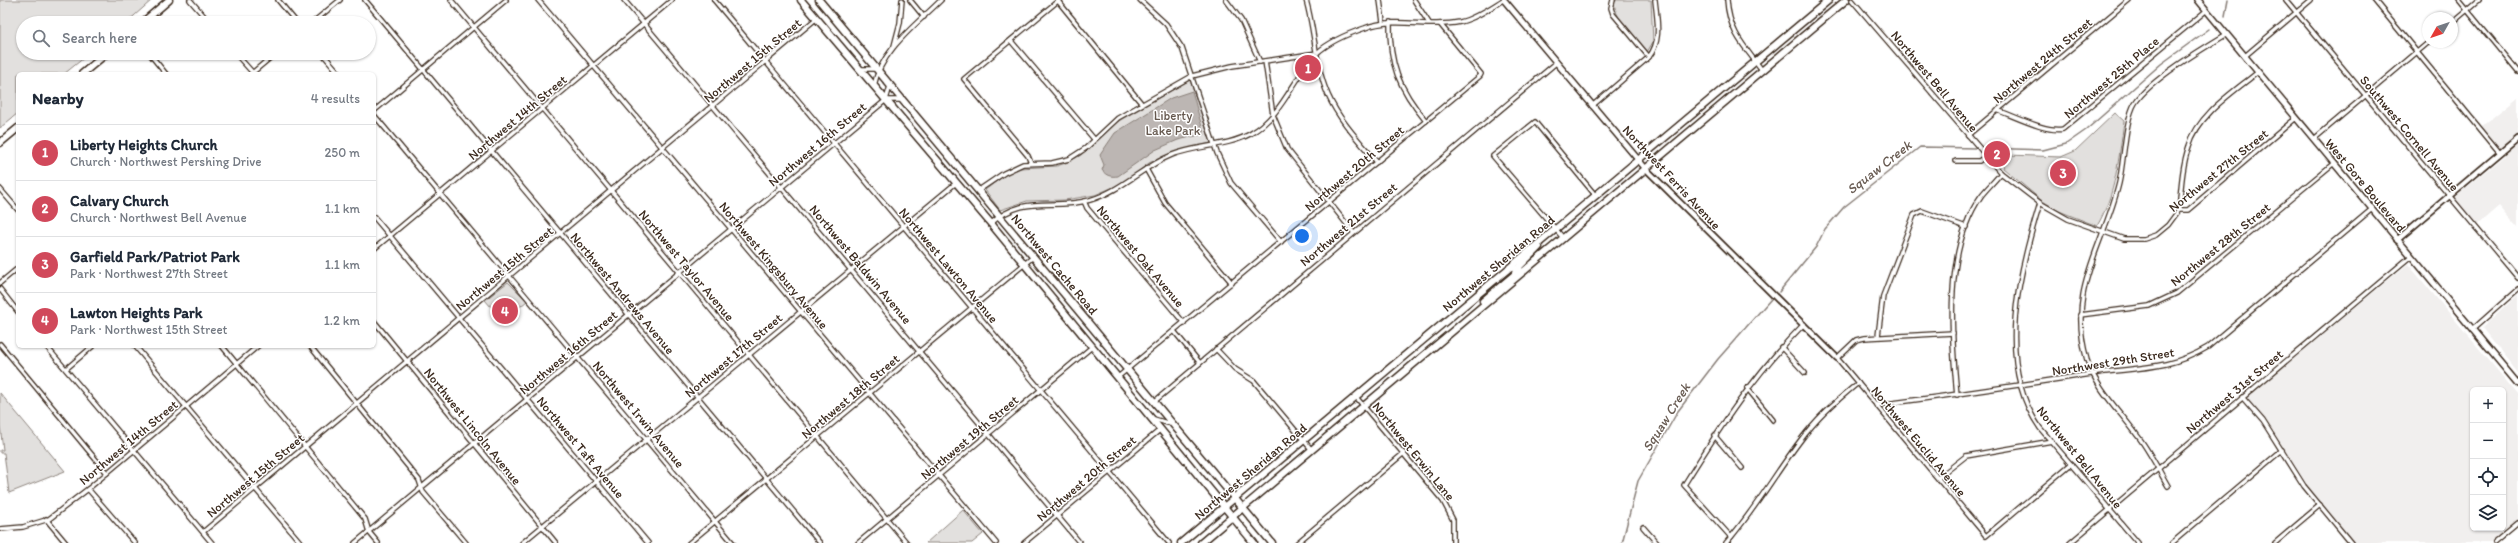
<!DOCTYPE html>
<html lang="en">
<head>
<meta charset="utf-8">
<style>
	body { margin:0; font-family:Itim,sans-serif; background:#f6f6f7; color:#1f2937 }
	.controls { position:absolute; right:12px; bottom:12px; display:grid; overflow:hidden; border-radius:6px; box-shadow:0 1px 3px #0004 }
	.controls button { width:36px; height:36px; display:grid; place-items:center; padding:0; border:0; border-bottom:1px solid #e0e1e3; background:#fff; color:#1f2937; font:20px sans-serif }
	.compass { position:absolute; left:2422px; top:12px; width:36px; height:36px; border-radius:50%; background:#fff; box-shadow:0 1px 3px #0004; rotate:230deg }
	.you { position:absolute; left:1302px; top:236px; width:14px; height:14px; margin:-10px; border:3px solid #fff; border-radius:50%; background:#1a73e8; box-shadow:0 0 0 6px #1a73e833 }
	.badge { display:grid; place-items:center; width:26px; height:26px; border-radius:50%; background:#d1495b; color:#fff; font-size:13px; font-weight:700 }
	.pin { position:absolute; translate:-50% -50%; border:2px solid #fff; box-shadow:0 1px 4px #0006 }
	.list { margin:0; padding:0; list-style:none }
	h2 { display:flex; justify-content:space-between; align-items:center; height:52px; margin:0; padding:0 16px; font-size:17px }
	h2 small { font-size:13px; font-weight:400; color:#747a83 }
	.list li { display:grid; grid-template-columns:26px 1fr auto; gap:12px; align-items:center; box-sizing:border-box; height:56px; padding:0 16px; border-top:1px solid #e0e1e3 }
	.list b { display:block; font-size:15px; white-space:nowrap }
	.list p { margin:0; font-size:13px; white-space:nowrap; color:#747a83 }
	.list em { font-size:13px; font-style:normal; color:#747a83 }
	.icon { flex:none; width:22px; height:22px; fill:none; stroke:currentColor; stroke-width:2; stroke-linecap:round; stroke-linejoin:round }
	.map { position:relative; flex:none; width:2518px; height:543px; overflow:hidden }
	.search { position:absolute; background:#fff; box-shadow:0 1px 3px #0004; left:16px; top:16px; width:360px; height:44px; display:flex; align-items:center; gap:10px; box-sizing:border-box; padding:0 14px; border-radius:22px; color:#747a83; font-size:15px }
	.panel { position:absolute; background:#fff; box-shadow:0 1px 3px #0004; left:16px; top:72px; width:360px; height:276px; border-radius:6px }
	.map>svg:first-child { display:block }
	.built { fill:#f1efee; fill-rule:evenodd }
	.green { fill:#e2e0de; stroke:#8e857e }
	.water { fill:#bcb6b3; stroke:#887e77 }
	.lines { fill:none; stroke-linecap:round; stroke-linejoin:round }
	.stream { stroke:#887e77; stroke-width:1.5 }
	.minor-casing { stroke:#3b2a1e; stroke-width:6 }
	.tertiary-casing { stroke:#3b2a1e; stroke-width:8 }
	.secondary-casing { stroke:#3b2a1e; stroke-width:8 }
	.primary-casing { stroke:#3b2a1e; stroke-width:9 }
	.minor { stroke:#fff; stroke-width:3.5 }
	.tertiary { stroke:#fff; stroke-width:4.5 }
	.secondary { stroke:#fff; stroke-width:5 }
	.primary { stroke:#fff; stroke-width:6 }
	.labels { text-anchor:middle; stroke-width:3; stroke-linejoin:round; paint-order:stroke }
	.street-label { font-size:13px; fill:#3b2a1e; stroke:#fff }
	.park-label { font-size:13px; fill:#65584e; stroke:#fff }
	.water-label { font-size:14px; font-style:italic; fill:#685b52; stroke:#fff }
</style>
</head>
<body>
<div class="map">
<svg width="2518" height="543" viewBox="0 0 2518 543">
	<rect width="100%" height="100%" fill="#fff"/>
	<filter id="ink" filterUnits="userSpaceOnUse"><feTurbulence type="fractalNoise" baseFrequency=".025" numOctaves="2"/><feDisplacementMap in="SourceGraphic" scale="8" xChannelSelector="R" yChannelSelector="G"/><feConvolveMatrix kernelMatrix="1 2 1 2 8 2 1 2 1" color-interpolation-filters="sRGB"/></filter>
	<g filter="url(#ink)">
		<g class="built">
			<polygon points="2518,97 2518,228 2499,206 2477,225 2454,198 2505,156 2482,126"/>
			<path d="M2408,264l110,131v125l-28,23h-135l-41,-48 -48,-75 -20,-23zM2473,390h30v138h-30z"/>
			<polygon points="2518,295 2518,373 2482,328"/>
		</g>
		<g class="green">
			<polygon points="0,0 152,0 126,23 23,23 23,53 90,53 64,74 18,74 18,113 0,128"/>
			<path d="M1617,0h34l2,42 -6,10c-13,-15 -30,-29 -33,-49z"/>
			<polygon points="1190,80 1211,143 1171,153 1149,163 1125,182 1095,195 1065,200 1027,201 1000,210 985,190 1009,172 1020,168 1057,166 1068,162 1081,155 1115,123"/>
			<path d="M2115,113l9,8c-5,36 -8,73 -27,105l-38,-15 -18,-11 -38,-32 5,-13 53,2 14,-6z"/>
			<polygon points="508,282 527,301 503,321 485,300"/>
			<polygon points="0,393 65,471 9,493 4,453 0,453 0,450 3,450 0,425"/>
			<polygon points="963,510 983,534 972,543 926,543"/>
		</g>
		<path class="water" d="M1192,91l12,43 -26,6 -23,10 -37,26c-7,1 -12,0 -16,-6l2,-5 -4,-10 15,-22 56,-35z"/>
		<g class="lines">
			<g class="stream">
				<polyline points="2225,16 2228,0"/>
				<polyline points="1982,148 2043,150 2066,144 2086,130 2161,64 2209,29"/>
				<polyline points="1779,292 1816,247 1825,229 1844,207 1920,147 1978,148"/>
				<polyline points="1622,543 1638,481 1678,411 1718,359 1771,299"/>
			</g>
			<g class="minor-casing">
				<g id="minor">
					<polyline points="190,0 210,23"/>
					<polyline points="278,0 297,23"/>
					<polyline points="365,0 820,543"/>
					<polyline points="451,0 907,543"/>
					<polyline points="538,0 996,543"/>
					<polyline points="624,0 1080,543"/>
					<polyline points="714,0 1169,543"/>
					<polyline points="910,0 924,17"/>
					<polyline points="1140,0 1166,24 1182,48 1217,153 1231,183 1281,242"/>
					<polyline points="1226,0 1241,20 1260,62"/>
					<path d="M1306,0c9,31 9,66 22,95 11,25 31,46 49,67"/>
					<polyline points="1380,0 1383,22"/>
					<polyline points="1414,0 1429,23"/>
					<polyline points="1613,0 1611,8 1613,14 1649,57"/>
					<path d="M1727,0c2,32 17,46 35,70"/>
					<polyline points="1852,0 2001,173 2040,203 2068,219 2124,239 2144,239 2156,235 2168,225 2179,210 2188,210 2296,118"/>
					<polyline points="2286,0 2518,278"/>
					<polyline points="2374,0 2500,153"/>
					<polyline points="2459,0 2518,72"/>
					<polyline points="1058,1 1142,104"/>
					<path d="M1390,22c-1,42 9,67 36,99"/>
					<polyline points="312,23 340,0"/>
					<polyline points="2452,23 2479,0"/>
					<polyline points="1011,41 1094,139"/>
					<polyline points="894,46 900,23 902,0"/>
					<polyline points="149,53 166,74"/>
					<polyline points="235,53 253,73"/>
					<polyline points="322,53 340,74"/>
					<polyline points="2245,56 2311,0"/>
					<polyline points="1265,61 1273,115 1287,149 1353,232"/>
					<polyline points="860,69 876,69"/>
					<polyline points="251,74 276,53"/>
					<path d="M874,86c7,-36 42,-61 67,-86"/>
					<polyline points="886,100 902,100"/>
					<polyline points="886,100 890,86"/>
					<path d="M1592,106l57,-49c13,-17 8,-37 6,-57"/>
					<path d="M1997,110c17,6 50,23 66,19l144,-119"/>
					<polyline points="374,111 506,0"/>
					<polyline points="374,115 733,543"/>
					<polyline points="1968,135 2129,0"/>
					<polyline points="2314,139 2429,42"/>
					<polyline points="1956,161 1979,161 1986,156"/>
					<polyline points="1031,163 1028,156 964,79 1059,0"/>
					<polyline points="1146,169 1165,203 1232,283"/>
					<polyline points="0,189 18,210"/>
					<polyline points="979,190 1004,173 1023,164 1052,163 1069,159 1086,148 1118,118 1192,76 1232,66 1317,53"/>
					<polyline points="1084,201 1087,208 1184,323"/>
					<path d="M2040,203c-21,69 -45,160 0,225l98,115"/>
					<path d="M2179,210c2,-21 3,-44 10,-64 9,-32 45,-54 69,-74"/>
					<polyline points="374,217 648,543"/>
					<path d="M990,224c36,-31 60,-13 100,-24 31,-9 52,-33 82,-45 25,-10 54,-8 78,-21 32,-18 43,-55 67,-81 12,-11 33,-20 48,-25 31,-12 64,1 95,-6 16,-4 30,-14 43,-22"/>
					<polyline points="1564,239 1493,156 1535,122 1596,196"/>
					<polyline points="374,249 672,0"/>
					<polyline points="0,283 18,268"/>
					<polyline points="0,289 18,312"/>
					<polyline points="2080,315 2149,306 2177,293 2334,163"/>
					<polyline points="374,321 556,543"/>
					<polyline points="2472,330 2518,289"/>
					<polyline points="1174,331 1200,363"/>
					<polyline points="1953,333 1864,338 1856,340 1837,358 1986,536 2071,464"/>
					<polyline points="1878,336 1883,296 1914,215 1922,211 1966,227"/>
					<polyline points="0,344 107,473"/>
					<polyline points="46,346 212,543"/>
					<polyline points="135,346 301,543"/>
					<polyline points="222,346 365,519 369,532 378,543"/>
					<polyline points="310,346 419,480 423,492 466,543"/>
					<polyline points="1781,347 1805,373"/>
					<polyline points="1216,349 1235,369 1254,381 1311,449"/>
					<polyline points="66,369 93,346"/>
					<polyline points="1118,377 1480,76 1481,74 1440,24"/>
					<polyline points="1747,388 1773,420"/>
					<path d="M1957,395c-6,-61 -13,-146 24,-199 6,-8 14,-15 20,-23"/>
					<polyline points="1356,397 1443,501 1453,520 1453,543"/>
					<polyline points="2242,397 2263,421 2304,486 2351,543"/>
					<polyline points="1155,401 1556,63"/>
					<path d="M1876,405c72,-9 143,-20 215,-31 43,-7 77,-3 117,-27l164,-138"/>
					<polyline points="1154,419 1167,423 1171,421"/>
					<polyline points="1714,435 1742,468"/>
					<polyline points="1938,478 1966,456 2052,441"/>
					<path d="M2168,486c-10,-17 -19,-36 -31,-51 -18,-25 -40,-45 -50,-75 -21,-70 17,-114 32,-177 5,-21 6,-64 16,-80 15,-23 67,-54 92,-69"/>
					<polyline points="88,489 135,543"/>
					<polyline points="46,519 66,543"/>
					<polyline points="1643,527 1657,543"/>
					<polyline points="0,529 23,527 49,519 88,489 258,346"/>
					<polyline points="203,532 817,18"/>
					<path d="M1731,537l-47,-52c36,-58 72,-113 120,-161"/>
					<polyline points="355,543 886,100"/>
					<polyline points="522,543 956,183"/>
					<polyline points="689,543 1033,257"/>
					<polyline points="858,543 1093,346"/>
					<polyline points="1024,543 1161,429"/>
					<polyline points="1297,543 1404,453"/>
					<path d="M1726,543c31,-35 52,-75 81,-111 15,-19 33,-34 51,-49"/>
					<polyline points="2070,543 2411,256"/>
					<polyline points="2172,543 2282,450"/>
					<polyline points="2275,543 2320,505"/>
					<polyline points="2494,543 2518,523"/>
				</g>
			</g>
			<g class="tertiary-casing">
				<g id="tertiary">
					<polyline points="1646,169 1837,358"/>
					<polyline points="2397,240 2518,138"/>
				</g>
			</g>
			<g class="secondary-casing">
				<g id="secondary">
					<polyline points="1504,0 1646,169"/>
					<polyline points="2198,0 2518,384"/>
				</g>
			</g>
			<g class="primary-casing">
				<g id="primary">
					<polyline points="801,0 993,226 1254,543"/>
					<polyline points="819,0 1272,543"/>
					<polyline points="142,23 169,0"/>
					<polyline points="82,74 107,53"/>
					<polyline points="0,143 18,128"/>
					<polyline points="1520,273 1519,267 1539,247"/>
					<polyline points="1483,301 1514,275 1516,272 1513,265"/>
					<polyline points="1181,543 1829,0"/>
					<polyline points="1201,543 1846,0"/>
				</g>
			</g>
			<use href="#minor" class="minor"/>
			<use href="#tertiary" class="tertiary"/>
			<use href="#secondary" class="secondary"/>
			<use href="#primary" class="primary"/>
		</g>
	</g>
	<g class="labels">
		<g class="street-label">
			<text transform="translate(752 60) rotate(-40)" y="5">Northwest 15th Street</text>
			<text transform="translate(2042 60) rotate(-40)" y="5">Northwest 24th Street</text>
			<text transform="translate(2111 77) rotate(-40)" y="5">Northwest 25th Place</text>
			<text transform="translate(1935 81) rotate(50)" y="5">Northwest Bell Avenue</text>
			<text transform="translate(517 117) rotate(-40)" y="5">Northwest 14th Street</text>
			<text transform="translate(2410 133) rotate(50)" y="5">Southwest Cornell Avenue</text>
			<text transform="translate(817 144) rotate(-40)" y="5">Northwest 16th Street</text>
			<text transform="translate(1354 168) rotate(-40)" y="5">Northwest 20th Street</text>
			<text transform="translate(2218 170) rotate(-39)" y="5">Northwest 27th Street</text>
			<text transform="translate(1672 177) rotate(47)" y="5">Northwest Ferris Avenue</text>
			<text transform="translate(2366 185) rotate(50)" y="5">West Gore Boulevard</text>
			<text transform="translate(1348 224) rotate(-40)" y="5">Northwest 21st Street</text>
			<text transform="translate(2220 244) rotate(-39)" y="5">Northwest 28th Street</text>
			<text transform="translate(1141 256) rotate(50)" y="5">Northwest Oak Avenue</text>
			<text transform="translate(1498 263) rotate(-40)" y="5">Northwest Sheridan Road</text>
			<text transform="translate(861 264) rotate(50)" y="5">Northwest Baldwin Avenue</text>
			<text transform="translate(1055 264) rotate(50)" y="5">Northwest Cache Road</text>
			<text transform="translate(687 265) rotate(50)" y="5">Northwest Taylor Avenue</text>
			<text transform="translate(774 265) rotate(50)" y="5">Northwest Kingsbury Avenue</text>
			<text transform="translate(949 265) rotate(50)" y="5">Northwest Lawton Avenue</text>
			<text transform="translate(504 268) rotate(-40)" y="5">Northwest 15th Street</text>
			<text transform="translate(623 293) rotate(50)" y="5">Northwest Andrews Avenue</text>
			<text transform="translate(568 352) rotate(-40)" y="5">Northwest 16th Street</text>
			<text transform="translate(733 355) rotate(-40)" y="5">Northwest 17th Street</text>
			<text transform="translate(2113 361) rotate(-9)" y="5">Northwest 29th Street</text>
			<text transform="translate(2234 391) rotate(-40)" y="5">Northwest 31st Street</text>
			<text transform="translate(850 396) rotate(-40)" y="5">Northwest 18th Street</text>
			<text transform="translate(639 414) rotate(50)" y="5">Northwest Irwin Avenue</text>
			<text transform="translate(473 426) rotate(51)" y="5">Northwest Lincoln Avenue</text>
			<text transform="translate(969 437) rotate(-40)" y="5">Northwest 19th Street</text>
			<text transform="translate(1919 441) rotate(50)" y="5">Northwest Euclid Avenue</text>
			<text transform="translate(128 442) rotate(-40)" y="5">Northwest 14th Street</text>
			<text transform="translate(581 447) rotate(50)" y="5">Northwest Taft Avenue</text>
			<text transform="translate(1414 451) rotate(51)" y="5">Northwest Erwin Lane</text>
			<text transform="translate(2080 457) rotate(51)" y="5">Northwest Bell Avenue</text>
			<text transform="translate(1250 471) rotate(-40)" y="5">Northwest Sheridan Road</text>
			<text transform="translate(255 475) rotate(-40)" y="5">Northwest 15th Street</text>
			<text transform="translate(1086 478) rotate(-40)" y="5">Northwest 20th Street</text>
		</g>
		<g class="park-label">
			<text x="1173" y="120">Liberty<tspan x="1173" dy="15">Lake Park</tspan></text>
		</g>
		<g class="water-label">
			<text transform="translate(1879 167) rotate(-38)" y="5">Squaw Creek</text>
			<text transform="translate(1666 417) rotate(-58)" y="5">Squaw Creek</text>
		</g>
	</g>
</svg>
<div class="controls">
<button>+</button>
<button>−</button>
<button><svg class="icon" aria-label="locate" viewBox="0 0 24 24"><circle cx="12" cy="12" r="6"/><path d="M12 2v4M12 18v4M2 12h4M18 12h4"/></svg></button>
<button><svg class="icon" aria-label="layers" viewBox="0 0 24 24"><path d="M12 4l9 5-9 5-9-5zM3 14l9 5 9-5"/></svg></button>
</div>
<svg class="compass" viewBox="-18 -18 36 36"><path d="M0-13l5 13h-10z" fill="#e53935"/><path d="M0 13l5-13h-10z" fill="#747a83"/></svg>
<div class="you"></div>
<div class="pin badge" style="left:1308px;top:68px">1</div>
<div class="pin badge" style="left:1997px;top:154px">2</div>
<div class="pin badge" style="left:2063px;top:173px">3</div>
<div class="pin badge" style="left:505px;top:311px">4</div>
<div class="search"><svg class="icon" aria-label="search" viewBox="0 0 24 24"><circle cx="10" cy="10" r="6"/><path d="M15 15l6 6"/></svg>Search here</div>
<section class="panel">
<h2>Nearby<small>4 results</small></h2>
<ul class="list">
<li><span class="badge">1</span><div><b>Liberty Heights Church</b><p>Church · Northwest Pershing Drive</p></div><em>250 m</em></li>
<li><span class="badge">2</span><div><b>Calvary Church</b><p>Church · Northwest Bell Avenue</p></div><em>1.1 km</em></li>
<li><span class="badge">3</span><div><b>Garfield Park/Patriot Park</b><p>Park · Northwest 27th Street</p></div><em>1.1 km</em></li>
<li><span class="badge">4</span><div><b>Lawton Heights Park</b><p>Park · Northwest 15th Street</p></div><em>1.2 km</em></li>
</ul>
</section>
</div>
</body>
</html>
